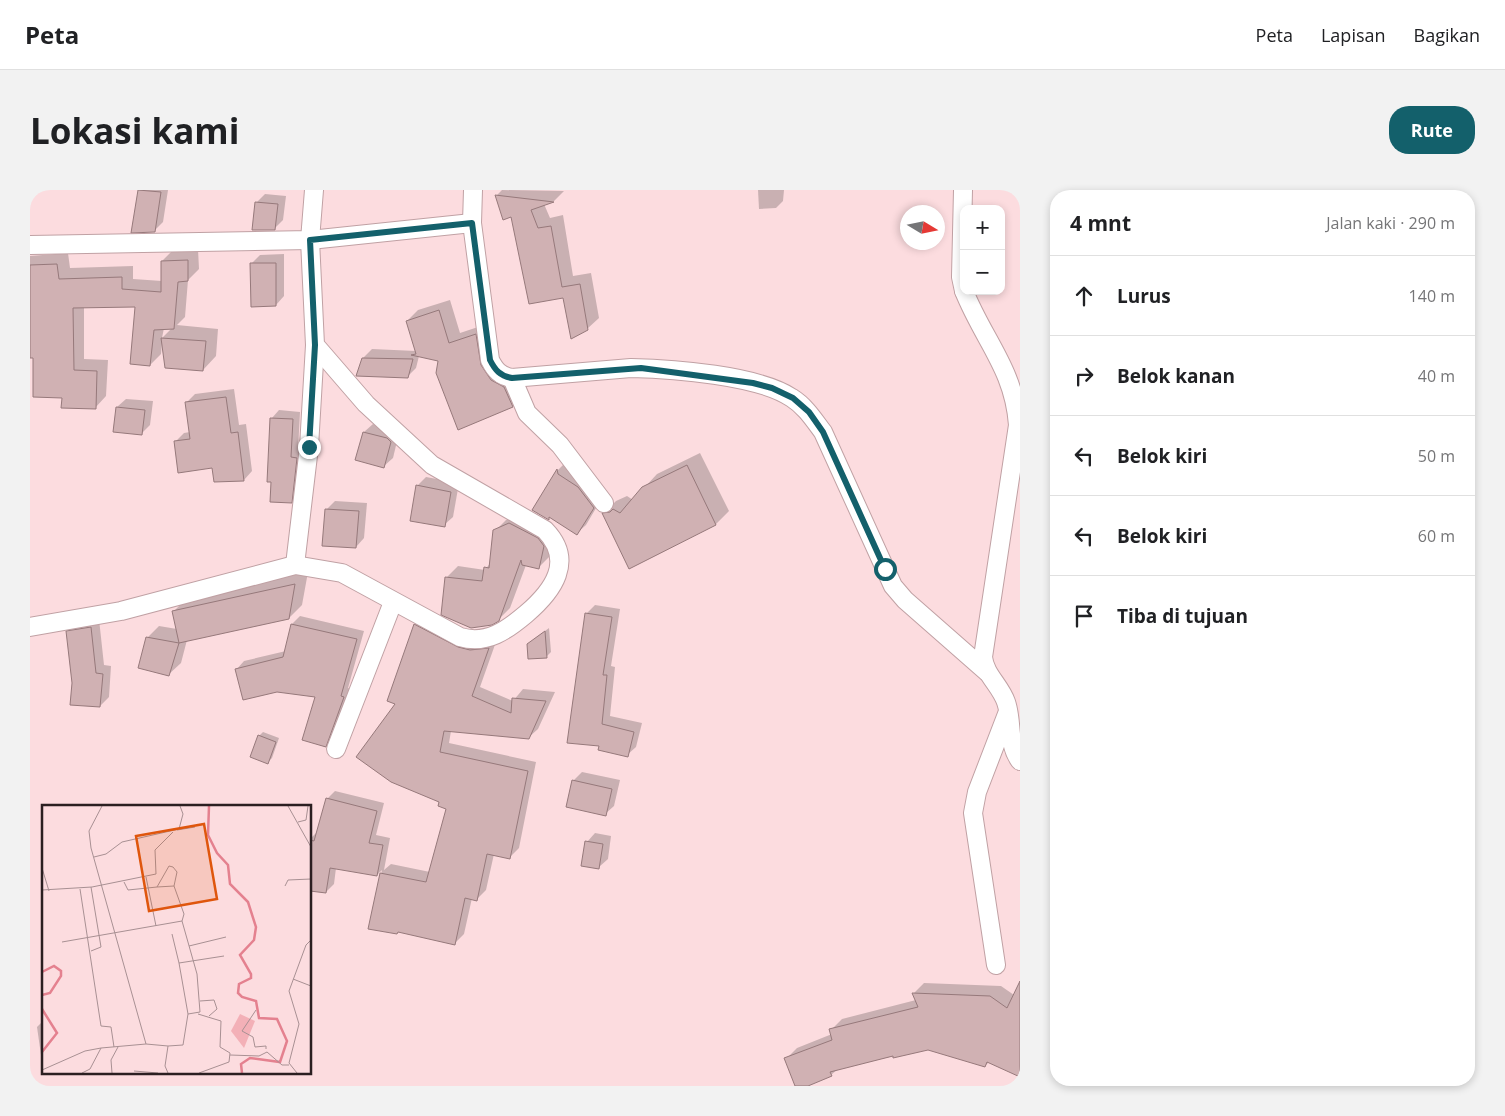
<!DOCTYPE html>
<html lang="id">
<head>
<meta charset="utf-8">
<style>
	body { margin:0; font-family:"Open Sans",sans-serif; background:#f2f2f2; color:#202124 }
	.controls { position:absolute; right:15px; top:15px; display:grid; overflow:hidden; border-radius:10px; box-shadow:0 2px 8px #0003 }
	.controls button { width:45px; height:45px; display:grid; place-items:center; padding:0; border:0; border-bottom:1px solid #e0e0e0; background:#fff; color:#202124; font:25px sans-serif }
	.compass { position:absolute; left:870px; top:15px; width:45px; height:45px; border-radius:50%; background:#fff; box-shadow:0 2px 8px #0003; rotate:100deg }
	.stop { position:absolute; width:15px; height:15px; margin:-11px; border:4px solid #13606b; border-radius:50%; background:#fff }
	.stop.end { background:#13606b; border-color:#fff; box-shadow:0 1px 5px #0008 }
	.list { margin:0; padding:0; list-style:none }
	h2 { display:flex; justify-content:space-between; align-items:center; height:65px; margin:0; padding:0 20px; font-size:21px }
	h2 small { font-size:16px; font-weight:400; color:#757577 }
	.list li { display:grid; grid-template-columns:32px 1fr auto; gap:15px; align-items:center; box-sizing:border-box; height:80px; padding:0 20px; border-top:1px solid #e0e0e0 }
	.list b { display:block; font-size:19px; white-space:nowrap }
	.list em { font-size:16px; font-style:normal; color:#757577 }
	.icon { flex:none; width:28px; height:28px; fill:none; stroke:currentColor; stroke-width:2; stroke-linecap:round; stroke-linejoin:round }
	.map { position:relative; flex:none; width:990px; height:896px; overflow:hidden; border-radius:20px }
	header { display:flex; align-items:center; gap:30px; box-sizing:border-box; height:70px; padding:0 25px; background:#fff; border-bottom:1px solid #e0e0e0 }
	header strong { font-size:24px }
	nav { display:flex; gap:28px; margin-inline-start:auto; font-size:18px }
	.intro { display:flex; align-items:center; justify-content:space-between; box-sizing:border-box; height:120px; padding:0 30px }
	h1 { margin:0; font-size:35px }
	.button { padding:12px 22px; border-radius:20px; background:#13606b; color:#fff; font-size:18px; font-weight:700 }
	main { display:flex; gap:30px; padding:0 30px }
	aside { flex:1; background:#fff; border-radius:20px; box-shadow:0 2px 8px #0003 }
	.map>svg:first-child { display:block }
	.shadow { fill:#0003; fill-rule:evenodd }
	.building { fill:#d0b1b3; stroke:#96797b }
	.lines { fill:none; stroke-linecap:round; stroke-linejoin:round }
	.street-casing { stroke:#c0a1a4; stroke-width:20 }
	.street { stroke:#fff; stroke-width:18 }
	.route { stroke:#13606b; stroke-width:6 }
	.inset-river { fill:none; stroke:#e4818f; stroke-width:2.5 }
	.inset-road { fill:none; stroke:#a89093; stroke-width:1 }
	.view { fill:#df560d; fill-opacity:0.15; stroke:#df560d; stroke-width:2.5 }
	.inset-edge { fill:none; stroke:#2b1f21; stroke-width:2.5 }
</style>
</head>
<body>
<header>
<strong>Peta</strong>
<nav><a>Peta</a><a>Lapisan</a><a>Bagikan</a></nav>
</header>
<div class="intro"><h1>Lokasi kami</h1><a class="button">Rute</a></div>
<main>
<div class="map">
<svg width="990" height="896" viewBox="0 0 990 896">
	<rect width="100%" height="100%" fill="#fcdcdf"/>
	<g class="shadow">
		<polygon points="109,0 138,0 133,32 124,41 103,41"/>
		<polygon points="472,0 534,1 524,11 514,14 520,28 533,25 543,86 561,83 569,128 557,139 466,6"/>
		<polygon points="728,0 754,0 753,11 746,18 729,19"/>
		<polygon points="235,4 256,6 253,30 244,39 227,12"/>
		<path d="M168,59l1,20 -11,11 -3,37 -8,8 41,4 -2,27 -13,14 -41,-28 -1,12 -11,11 -13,-59h-53v53l24,1 -2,36 -11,12 -32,-12 -28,-39h-5v-101l38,-3 2,15 63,-2v13l29,2v-20l11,-11zM134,138h8l-10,10z"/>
		<polygon points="254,64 254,106 246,115 221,74 230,65"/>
		<polygon points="420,110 430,143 457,134 472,179 493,205 482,216 410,170 389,166 386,178 377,187 333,168 342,159 386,161 377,131 388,120"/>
		<polygon points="204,199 209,235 216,234 222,281 214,290 183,277 145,252 154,243 160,242 156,213 165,204"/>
		<polygon points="96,209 123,211 120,235 112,243 87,217"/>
		<polygon points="249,220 270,222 268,260 274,260 269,304 261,312 242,228"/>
		<polygon points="343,234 366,240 369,243 363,268 354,276 334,242"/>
		<polygon points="670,263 699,321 686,334 600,377 574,323 586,311 597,306 603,310 627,284"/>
		<polygon points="536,272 572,308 556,335 547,343 520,327 518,328 503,320 528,280"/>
		<polygon points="396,287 429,293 423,327 414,335 387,296"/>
		<polygon points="305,311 337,313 334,348 326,357 296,320"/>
		<polygon points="495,324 524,344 519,367 508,378 496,375 480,418 468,430 417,387 428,376 455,380 461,372 465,341 476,330"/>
		<polygon points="278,382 272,415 259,428 157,450 151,473 138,485 117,448 129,436 147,439 144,421 157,408"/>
		<polygon points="565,415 590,419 581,476 585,477 580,526 612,533 606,557 597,565 571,555 556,424"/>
		<polygon points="394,425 437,449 467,449 450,497 483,511 493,499 525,502 508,539 498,548 421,541 419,553 506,572 489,658 480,667 464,664 456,700 447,709 442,708 434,744 425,753 369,741 367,743 340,738 352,680 347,685 306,678 304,694 296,702 280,700 280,649 287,642 297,609 305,601 354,613 346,645 360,648 354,680 361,674 400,682 418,619 411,611 367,513 385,435"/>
		<polygon points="270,426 334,441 318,498 321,499 304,548 295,556 287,506 206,480 214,471 256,461 262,434"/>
		<polygon points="69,429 74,475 81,476 79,507 70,516 37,442 46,433"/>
		<polygon points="519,438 521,462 517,466 503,450"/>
		<polygon points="233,542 249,548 242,568 238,572 229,546"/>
		<polygon points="552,582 590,590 584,616 575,624 543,591"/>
		<polygon points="565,643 581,646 578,669 569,677 557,652"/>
		<polygon points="894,793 971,796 984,805 990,794 990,885 959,872 955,876 898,858 808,879 801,885 774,896 767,896 756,869 767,858 802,844 801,840 812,829 886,810 884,803"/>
		<polygon points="14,830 14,879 13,879 7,837"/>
	</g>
	<g class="building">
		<polygon points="108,0 131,2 125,42 101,43"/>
		<polygon points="465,5 524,12 501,20 508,38 521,36 532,97 550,94 558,140 541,149 533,108 499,114 481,27 473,30"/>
		<polygon points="225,12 248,14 245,40 222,40"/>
		<polygon points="158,70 158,91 148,92 144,139 124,140 120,176 100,174 105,117 43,118 44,180 67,181 66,219 31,218 32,208 3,207 3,168 0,168 0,75 27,74 29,89 92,87 92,99 131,102 131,71"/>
		<polygon points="220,73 246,73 246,116 221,117"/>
		<polygon points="409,120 419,153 446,144 451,175 461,190 474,197 483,217 428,240 406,183 408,171 381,165 386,164 376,131"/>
		<polygon points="131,148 176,151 173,181 135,178"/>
		<polygon points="332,168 383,169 378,188 326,186"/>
		<polygon points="196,207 201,243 208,242 214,291 184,292 182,278 148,283 144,251 160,249 155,212"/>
		<polygon points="86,217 115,220 112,245 83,242"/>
		<polygon points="240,228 263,229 261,267 267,268 262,313 240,312 241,292 237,292"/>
		<polygon points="333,242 357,248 361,252 354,278 325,270"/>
		<polygon points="657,275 686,335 599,379 572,323 580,322 583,319 590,323 612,297"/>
		<polygon points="527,279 528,284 548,297 564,318 547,345 519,327 519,330 502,320"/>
		<polygon points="386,295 421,302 415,337 380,331"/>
		<polygon points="295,319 329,321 326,358 292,356"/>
		<polygon points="479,333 508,348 514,356 509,379 492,375 491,370 469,431 462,435 441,438 411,425 415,387 452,391 454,377 459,378 463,340"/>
		<polygon points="265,394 259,429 149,453 142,421"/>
		<polygon points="555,423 582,427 573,485 577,485 572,534 604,542 598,567 568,560 569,556 537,553"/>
		<polygon points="261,434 327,449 311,506 314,507 296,557 272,550 285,507 247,502 213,510 205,479 253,467"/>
		<polygon points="384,434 428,457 440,460 459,458 442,506 481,523 482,508 516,511 499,549 414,541 410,562 498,581 480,669 457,664 447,711 435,708 425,755 368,742 367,744 338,739 350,683 396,692 416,619 408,616 409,612 361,592 326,567 365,514 357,511"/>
		<polygon points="61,437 66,483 73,484 70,517 40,515 42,493 36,441"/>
		<polygon points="515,441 517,468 498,469 497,454"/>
		<polygon points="116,447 149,453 139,486 108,478"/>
		<polygon points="228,545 246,552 238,574 220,567"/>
		<polygon points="542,590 582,599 576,626 536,617"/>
		<polygon points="296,608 347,621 339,653 353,655 347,686 300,678 296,703 280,701 280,650 284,651"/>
		<polygon points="555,651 573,654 569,679 551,676"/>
		<polygon points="990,791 990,887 957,872 955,877 898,860 863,868 863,866 800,882 802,886 778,896 765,896 754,868 802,850 799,839 888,817 882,803 960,806 977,818"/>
	</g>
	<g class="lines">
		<g class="street-casing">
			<g id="street">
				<path d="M443,0l-1,33 18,137c5,10 10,16 22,18l119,-10c42,1 127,7 161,30 13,8 22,22 31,34l70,154 12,14 82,72"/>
				<polyline points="933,0 931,87 934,101"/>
				<polyline points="0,55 280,50 442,33"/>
				<path d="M934,101c20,50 50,78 54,134l-35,232c2,18 17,28 23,45 7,20 1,41 14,59"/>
				<polyline points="482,188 497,223 530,255 574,313"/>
				<polyline points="265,375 279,257 285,155"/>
				<path d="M0,437l91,-16 174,-46 47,8 118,64c27,8 47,-7 66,-23 27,-23 49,-53 19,-84l-113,-65 -66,-61 -51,-59 -5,-105 4,-50"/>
				<polyline points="306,559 363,412"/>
				<polyline points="966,775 943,623 947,602 977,524"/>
			</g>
		</g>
		<use href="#street" class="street"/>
	</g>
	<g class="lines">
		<path class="route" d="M279,257l6,-102 -5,-105 162,-17 18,137c5,10 10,16 22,18l129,-10 112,15 19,5 21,10 16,14 14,20 62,137"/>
	</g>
	<g transform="translate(12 615)">
		<rect width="269" height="269" fill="#fcdcdf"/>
		<path d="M198,209l15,7 -11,27 -13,-17z" fill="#f3b0b7"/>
		<path class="inset-river" d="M167,1l-1,29 9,18 11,12 2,19 18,18 8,25 -2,13 -14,15 11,19v4l-12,6 -1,9 4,4 14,4 3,17 18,1 10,22 -7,21 -30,-4 -9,6 1,9M0,167l12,-6 7,5v5l-11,17 -8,2M0,204l15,24 -15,19"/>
		<path class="inset-road" d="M60,1l-13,25 2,17 55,196M246,1l23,41M256,17l8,-2 2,-14M135,25l18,-3M52,52l12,-3 16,-12 57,-13 4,-15 -3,-8M0,63l7,23M104,72l10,49M82,77l4,8 29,-3 12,-21 4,1 4,5 -3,14 10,28 -2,7M243,81l3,-6 23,-1M115,82l17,-1M38,84l21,137 10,1 3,20M0,85l50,-3 64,-13 -1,-24 18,-18M130,129l7,29M20,137l120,-21 15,53 3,38 -12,2 -5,31 -15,1M147,141l37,-9M49,146l10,-4 -10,-60M251,174l18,7M158,196l14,-1 3,9 -8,7M214,205l-14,21 11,6 2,10 11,-1v3M146,209l-9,-51 45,-7M156,209l23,7 -1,26 10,6 -1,9 -30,11M225,247l15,13h7M188,250l29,1 8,-4M0,265l43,-19 16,-3M92,266l24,2M40,268l8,-4 11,-21 45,-4 22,2 -3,20 3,7M70,268l-1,-13 7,-13M255,268l-8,-10 10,-39 -10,-33 17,-46 5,-5"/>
		<path class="view" d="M162,19l13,75 -68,12 -13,-75z"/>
		<rect width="269" height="269" class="inset-edge"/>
	</g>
</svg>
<div class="controls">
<button>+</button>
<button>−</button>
</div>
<svg class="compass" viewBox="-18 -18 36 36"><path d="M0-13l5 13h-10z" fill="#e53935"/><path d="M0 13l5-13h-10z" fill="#757577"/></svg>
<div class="stop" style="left:855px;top:379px"></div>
<div class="stop end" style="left:279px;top:257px"></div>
</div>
<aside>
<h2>4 mnt<small>Jalan kaki · 290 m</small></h2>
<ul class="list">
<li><svg class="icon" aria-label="ahead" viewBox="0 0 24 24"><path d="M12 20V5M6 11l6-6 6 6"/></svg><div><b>Lurus</b></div><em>140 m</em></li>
<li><svg class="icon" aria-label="right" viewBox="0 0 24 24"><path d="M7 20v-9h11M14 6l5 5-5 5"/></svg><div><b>Belok kanan</b></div><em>40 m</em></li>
<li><svg class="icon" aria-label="left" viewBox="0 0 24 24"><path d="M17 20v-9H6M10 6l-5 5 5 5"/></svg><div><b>Belok kiri</b></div><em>50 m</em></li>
<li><svg class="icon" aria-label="left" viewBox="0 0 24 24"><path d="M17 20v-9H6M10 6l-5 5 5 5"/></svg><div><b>Belok kiri</b></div><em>60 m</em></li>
<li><svg class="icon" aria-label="arrive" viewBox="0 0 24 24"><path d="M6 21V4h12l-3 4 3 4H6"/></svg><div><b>Tiba di tujuan</b></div></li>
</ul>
</aside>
</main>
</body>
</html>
